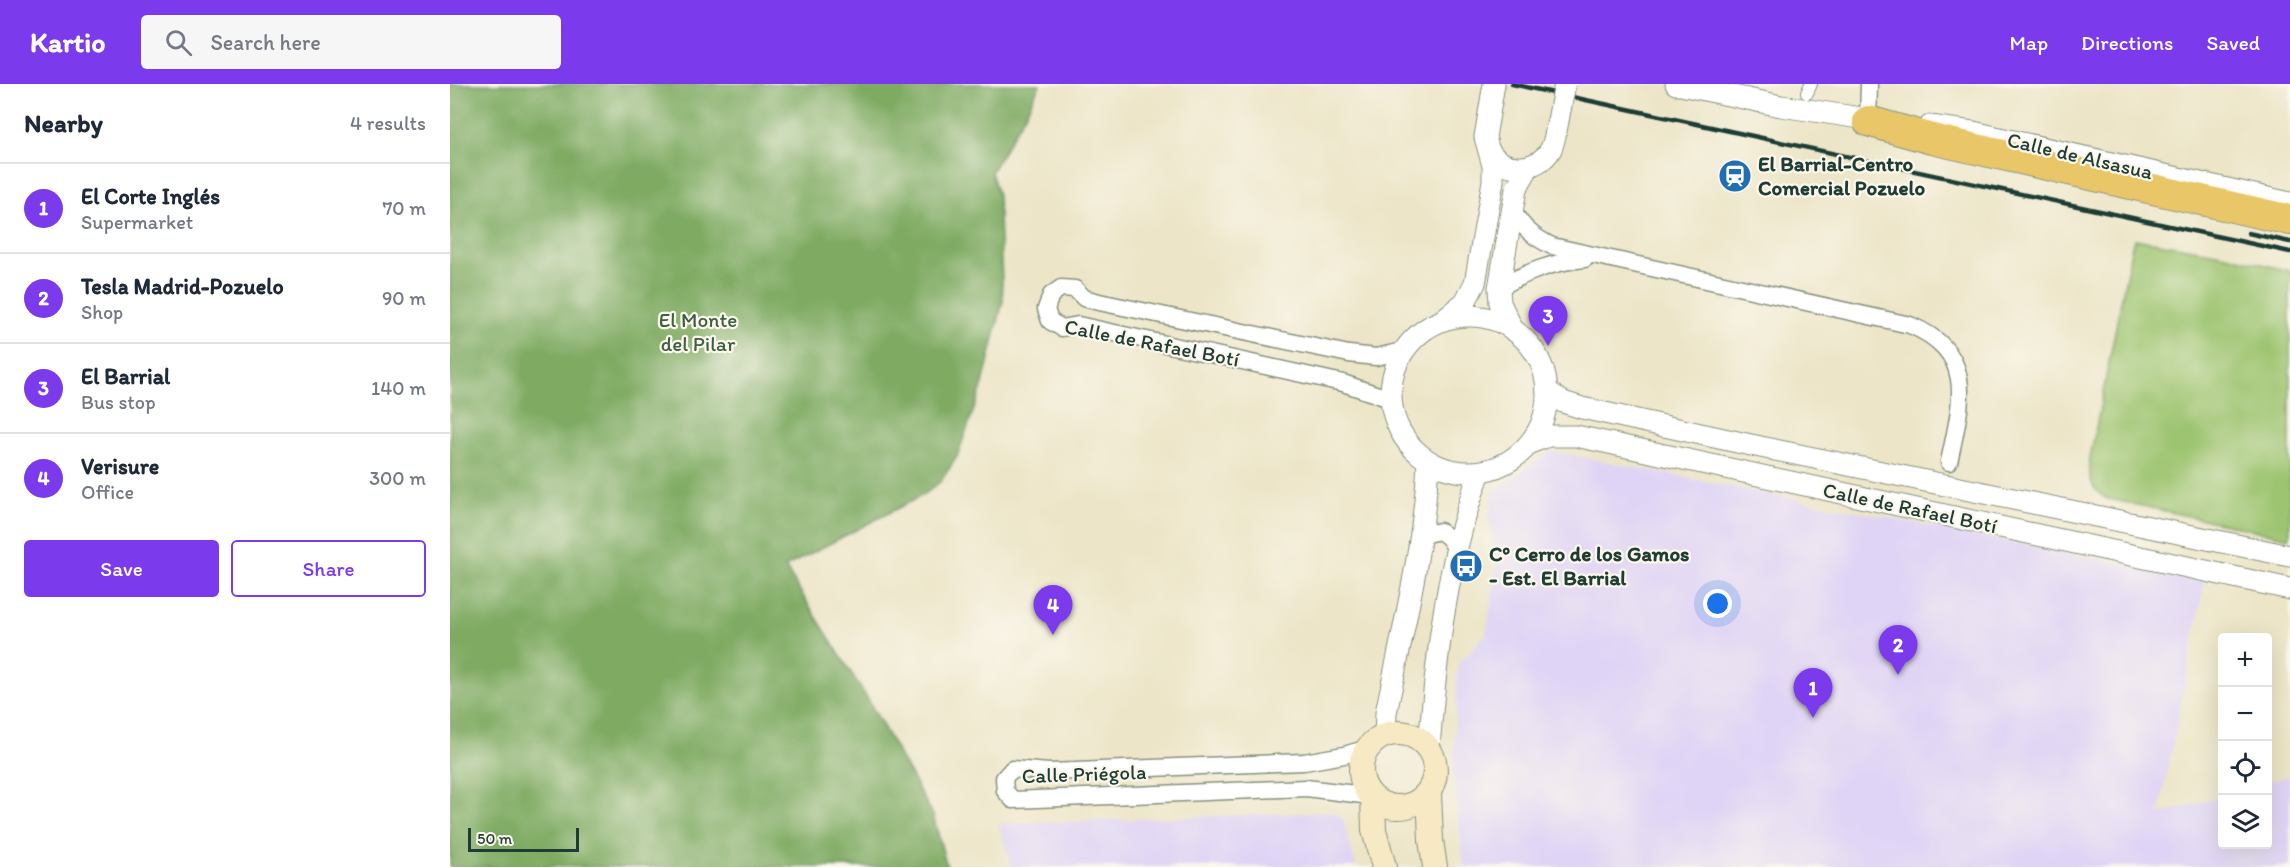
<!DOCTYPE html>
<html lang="en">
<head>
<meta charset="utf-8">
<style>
	body { margin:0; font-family:Itim,sans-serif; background:#f6f6f7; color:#1f2937 }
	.controls { position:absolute; right:18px; bottom:18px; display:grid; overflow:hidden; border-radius:6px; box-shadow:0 6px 24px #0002 }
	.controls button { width:54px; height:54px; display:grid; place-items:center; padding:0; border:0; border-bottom:2px solid #e0e1e3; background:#fff; color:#1f2937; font:30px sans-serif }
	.scale { position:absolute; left:18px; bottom:15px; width:111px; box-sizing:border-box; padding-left:6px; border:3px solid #1f3d34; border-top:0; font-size:16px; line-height:21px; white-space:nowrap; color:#1f3d34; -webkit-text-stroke:4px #fbf7ec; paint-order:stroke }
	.you { position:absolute; left:1268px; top:520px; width:21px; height:21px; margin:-15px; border:4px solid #fff; border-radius:50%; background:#1a73e8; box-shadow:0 0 0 9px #1a73e833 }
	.badge { display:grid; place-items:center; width:39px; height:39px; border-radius:50%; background:#7c3aed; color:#fff; font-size:20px; font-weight:700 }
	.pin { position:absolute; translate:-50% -50px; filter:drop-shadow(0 2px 3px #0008) }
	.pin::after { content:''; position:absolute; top:32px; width:21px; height:18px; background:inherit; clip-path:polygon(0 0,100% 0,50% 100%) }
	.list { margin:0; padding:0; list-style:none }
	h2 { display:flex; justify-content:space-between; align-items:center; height:78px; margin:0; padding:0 24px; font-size:26px }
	h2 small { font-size:20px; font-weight:400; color:#747a83 }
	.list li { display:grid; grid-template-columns:39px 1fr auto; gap:18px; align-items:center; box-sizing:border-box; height:90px; padding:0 24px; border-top:2px solid #e0e1e3 }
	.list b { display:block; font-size:22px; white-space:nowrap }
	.list p { margin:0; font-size:20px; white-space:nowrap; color:#747a83 }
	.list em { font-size:20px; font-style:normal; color:#747a83 }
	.actions { display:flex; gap:12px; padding:18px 24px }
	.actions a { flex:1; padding:14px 0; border:2px solid #7c3aed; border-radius:6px; text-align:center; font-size:21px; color:#7c3aed }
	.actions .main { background:#7c3aed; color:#fff }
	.icon { flex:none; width:33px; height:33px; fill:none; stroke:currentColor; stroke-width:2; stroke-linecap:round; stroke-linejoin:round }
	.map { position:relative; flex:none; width:1840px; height:783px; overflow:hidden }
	header { display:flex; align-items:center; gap:36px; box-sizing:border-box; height:84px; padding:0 30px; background:#7c3aed; color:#fff }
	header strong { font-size:28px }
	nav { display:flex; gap:33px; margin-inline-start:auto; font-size:21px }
	.search { width:420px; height:54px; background:#f6f6f7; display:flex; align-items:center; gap:15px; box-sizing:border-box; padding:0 21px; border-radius:6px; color:#747a83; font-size:22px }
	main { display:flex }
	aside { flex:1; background:#fff }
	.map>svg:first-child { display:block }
	.built { fill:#dfd4f5 }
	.green { fill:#9dc470; stroke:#5e8052; stroke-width:1.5 }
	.forest { fill:#7eaa62; stroke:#4e744b; stroke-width:1.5 }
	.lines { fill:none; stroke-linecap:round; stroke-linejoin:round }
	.pedestrian-casing { stroke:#86917e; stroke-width:14 }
	.minor-casing { stroke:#86917e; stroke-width:19 }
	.tertiary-casing { stroke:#86917e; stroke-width:23 }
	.secondary-casing { stroke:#86917e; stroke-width:26 }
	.motorway-casing { stroke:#86917e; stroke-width:32 }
	.pedestrian { stroke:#fff; stroke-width:12 }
	.minor { stroke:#fff; stroke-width:16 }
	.tertiary { stroke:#fff; stroke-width:21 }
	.secondary { stroke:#f6e9c3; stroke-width:24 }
	.motorway { stroke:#e9c769; stroke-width:30 }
	.rail { stroke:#1f3d34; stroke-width:4.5 }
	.tertiary-bridge-casing { stroke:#86917e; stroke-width:23; stroke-linecap:butt }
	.tertiary-bridge { stroke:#fff; stroke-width:21 }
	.labels { text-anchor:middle; stroke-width:4.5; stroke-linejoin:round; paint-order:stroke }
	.street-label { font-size:21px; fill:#1f3d34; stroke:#fbf7ec }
	.poi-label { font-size:21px; font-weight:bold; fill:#1f3d34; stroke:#fbf7ec; text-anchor:start }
	.park-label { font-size:21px; fill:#3e5f43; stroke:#fbf7ec }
</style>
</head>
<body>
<header>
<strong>Kartio</strong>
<div class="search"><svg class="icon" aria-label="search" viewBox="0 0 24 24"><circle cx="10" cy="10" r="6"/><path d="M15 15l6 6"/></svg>Search here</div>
<nav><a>Map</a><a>Directions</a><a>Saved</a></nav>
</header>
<main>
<aside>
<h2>Nearby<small>4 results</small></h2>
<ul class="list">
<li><span class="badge">1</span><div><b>El Corte Inglés</b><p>Supermarket</p></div><em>70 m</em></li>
<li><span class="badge">2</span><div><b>Tesla Madrid-Pozuelo</b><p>Shop</p></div><em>90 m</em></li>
<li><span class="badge">3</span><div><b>El Barrial</b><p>Bus stop</p></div><em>140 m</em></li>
<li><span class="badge">4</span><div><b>Verisure</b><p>Office</p></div><em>300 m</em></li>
</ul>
<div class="actions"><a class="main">Save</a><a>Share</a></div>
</aside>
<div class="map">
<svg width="1840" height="783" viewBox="0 0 1840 783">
	<rect width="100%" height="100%" fill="#fbf7ec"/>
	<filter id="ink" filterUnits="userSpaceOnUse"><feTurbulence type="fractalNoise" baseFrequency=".0167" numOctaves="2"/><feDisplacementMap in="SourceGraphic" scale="12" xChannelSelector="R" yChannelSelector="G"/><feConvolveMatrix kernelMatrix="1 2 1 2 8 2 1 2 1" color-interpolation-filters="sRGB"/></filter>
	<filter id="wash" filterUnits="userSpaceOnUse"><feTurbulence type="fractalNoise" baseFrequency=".008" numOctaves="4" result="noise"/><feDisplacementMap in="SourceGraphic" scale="24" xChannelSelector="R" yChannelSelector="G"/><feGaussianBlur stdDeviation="1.35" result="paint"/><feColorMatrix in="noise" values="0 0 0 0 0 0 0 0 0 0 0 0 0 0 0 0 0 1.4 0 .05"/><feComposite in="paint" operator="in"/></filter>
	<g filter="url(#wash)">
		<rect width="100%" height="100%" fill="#ece5c7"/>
		<g class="built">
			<polygon points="1101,367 1755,496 1709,731 1772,712 1772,760 1818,760 1818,698 1840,691 1840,783 1014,783 1003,686 1008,580 1036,550 1047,479 1039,433 1043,408"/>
			<polygon points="884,728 893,735 906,783 561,783 549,740"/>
		</g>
		<path class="green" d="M1685,155l87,15 68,17v267l-185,-40c-15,-10 -17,-23 -15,-40l43,-217z"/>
		<polygon class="forest" points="0,0 590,0 576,29 541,88 548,111 553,217 533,300 507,373 491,397 475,410 335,483 417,614 483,731 497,783 0,783"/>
	</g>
	<g filter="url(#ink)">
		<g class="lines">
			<g class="pedestrian-casing">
				<polyline id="pedestrian" points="1357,9 1361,0"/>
			</g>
			<g class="minor-casing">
				<g id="minor">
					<polyline points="1418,37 1419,0"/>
					<path d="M1063,127c10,17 20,26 39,35l358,79c68,28 51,79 39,137"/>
					<path d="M1049,204c28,-16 53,-26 86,-29"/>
					<polyline points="940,315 893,299 628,241 612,244 600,237 596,225 601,211 611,204 625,205 634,214 649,218 899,270 926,273 953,267"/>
					<polyline points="971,451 990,447 998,453 1008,467"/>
					<polyline points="918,664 894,671 854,678 599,688 562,685 554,694 555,707 563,716 856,704 921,712"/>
				</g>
			</g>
			<g class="tertiary-casing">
				<g id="tertiary">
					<polyline points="1226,0 1331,22 1431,37"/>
					<polyline points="1480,42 1523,48 1840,119"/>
					<path d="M1040,68c15,21 48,20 61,-3 4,-9 5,-19 7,-28"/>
					<circle cx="1019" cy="310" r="78"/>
					<polyline points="994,235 1015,218 1025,199 1043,97 1043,82 1035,53 1044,0"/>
					<polyline points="1063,246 1050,219 1049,204 1066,105 1079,82"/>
					<polyline points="1097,307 1113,318 1132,324 1301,361 1840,472"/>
					<polyline points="1080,359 1099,352 1126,352 1840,505"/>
					<path d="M935,651l1,-22c17,-83 38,-167 42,-251"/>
					<path d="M979,664c7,-92 18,-189 51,-276"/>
				</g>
			</g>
			<g class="secondary-casing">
				<g id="secondary">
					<circle cx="948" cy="686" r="37"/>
					<polyline points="979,708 981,756 985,783"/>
					<polyline points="923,714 924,746 934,783"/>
				</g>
			</g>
			<g class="motorway-casing">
				<polyline id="motorway" points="1418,37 1482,55 1840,136"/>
			</g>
			<use href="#pedestrian" class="pedestrian"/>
			<use href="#minor" class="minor"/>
			<use href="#tertiary" class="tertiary"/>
			<use href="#secondary" class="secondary"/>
			<use href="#motorway" class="motorway"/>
			<g class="rail">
				<polyline points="1062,0 1840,168"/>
				<polyline points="1798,149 1840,158"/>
			</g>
			<g class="tertiary-bridge-casing">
				<polyline id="tertiary-bridge" points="1108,37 1115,0"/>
			</g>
			<use href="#tertiary-bridge" class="tertiary-bridge"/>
		</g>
	</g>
	<defs>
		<g id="station-disc" transform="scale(1.725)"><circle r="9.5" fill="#1f6fb2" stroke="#fbf7ec"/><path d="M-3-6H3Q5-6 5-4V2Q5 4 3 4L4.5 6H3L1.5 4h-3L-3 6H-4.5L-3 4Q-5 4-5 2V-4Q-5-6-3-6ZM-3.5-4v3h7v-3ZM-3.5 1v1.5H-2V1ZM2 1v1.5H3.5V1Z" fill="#fff"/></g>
		<g id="bus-disc" transform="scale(1.725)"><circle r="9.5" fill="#1f6fb2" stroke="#fbf7ec"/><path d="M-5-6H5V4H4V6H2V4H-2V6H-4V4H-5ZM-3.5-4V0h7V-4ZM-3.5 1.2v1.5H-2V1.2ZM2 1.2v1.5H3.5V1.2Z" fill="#fff"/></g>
	</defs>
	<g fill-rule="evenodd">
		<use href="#station-disc" x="1285" y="92"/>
		<use href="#bus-disc" x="1016" y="482"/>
	</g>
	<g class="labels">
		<g class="street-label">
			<text transform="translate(1630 72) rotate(13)" y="7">Calle de Alsasua</text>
			<text transform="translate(702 259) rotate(11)" y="7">Calle de Rafael Botí</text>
			<text transform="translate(1460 424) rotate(12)" y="7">Calle de Rafael Botí</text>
			<text transform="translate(634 690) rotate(-2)" y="7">Calle Priégola</text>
		</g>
		<g class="poi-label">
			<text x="1308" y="87">El Barrial-Centro<tspan x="1308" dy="24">Comercial Pozuelo</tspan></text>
			<text x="1039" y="477">Cº Cerro de los Gamos<tspan x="1039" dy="24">- Est. El Barrial</tspan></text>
		</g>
		<g class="park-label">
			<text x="248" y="243">El Monte<tspan x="248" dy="24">del Pilar</tspan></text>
		</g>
	</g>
</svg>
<div class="controls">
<button>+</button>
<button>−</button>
<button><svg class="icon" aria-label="locate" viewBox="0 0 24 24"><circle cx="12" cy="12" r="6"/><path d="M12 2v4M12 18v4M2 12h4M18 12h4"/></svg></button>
<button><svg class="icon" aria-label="layers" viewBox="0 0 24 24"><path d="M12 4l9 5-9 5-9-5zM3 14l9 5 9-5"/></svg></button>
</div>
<div class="scale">50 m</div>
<div class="you"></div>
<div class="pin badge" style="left:1363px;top:634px">1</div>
<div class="pin badge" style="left:1448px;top:591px">2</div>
<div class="pin badge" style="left:1098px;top:262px">3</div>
<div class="pin badge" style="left:603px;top:551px">4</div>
</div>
</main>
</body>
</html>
